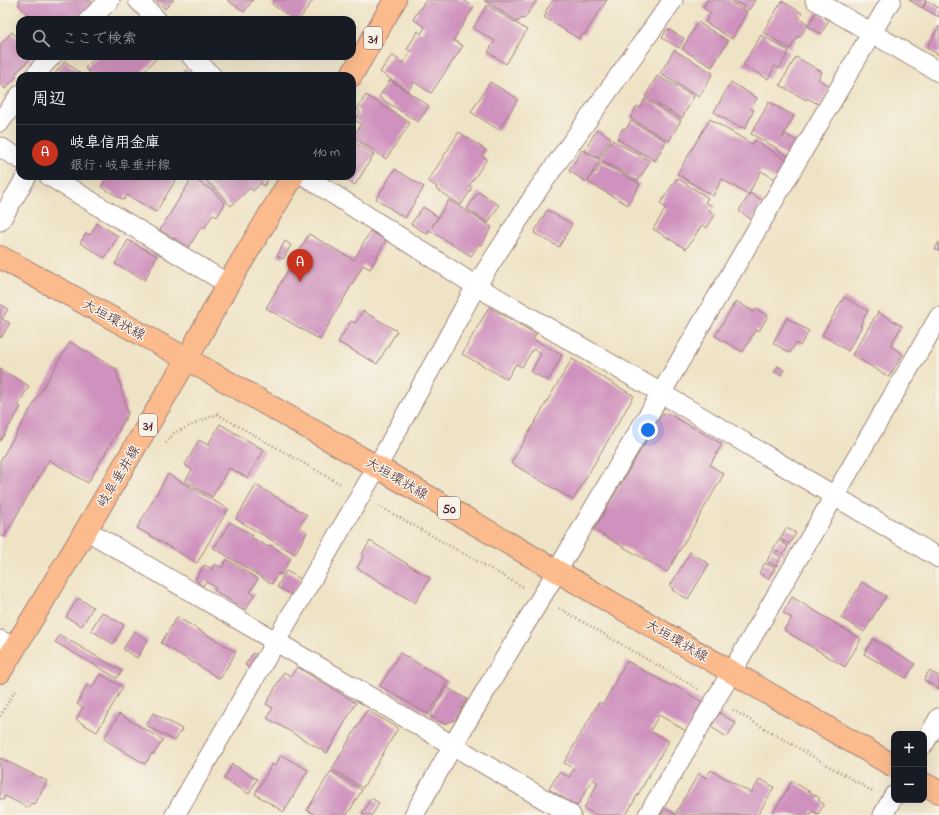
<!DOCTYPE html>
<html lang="ja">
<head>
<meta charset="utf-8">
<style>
	body { margin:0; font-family:"Indie Flower","Klee One",sans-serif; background:#242831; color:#f1f3f6 }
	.controls { position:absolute; right:12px; bottom:12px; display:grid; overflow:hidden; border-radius:8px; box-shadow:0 4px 16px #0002 }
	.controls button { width:36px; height:36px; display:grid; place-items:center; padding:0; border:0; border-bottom:1px solid #363941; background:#171b24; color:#f1f3f6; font:20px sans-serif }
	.you { position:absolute; left:648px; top:430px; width:14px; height:14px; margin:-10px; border:3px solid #fff; border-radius:50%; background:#1a73e8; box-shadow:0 0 0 6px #1a73e833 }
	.badge { display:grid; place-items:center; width:26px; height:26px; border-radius:50%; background:#c8321e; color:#fff; font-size:13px; font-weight:700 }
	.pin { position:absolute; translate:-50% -33px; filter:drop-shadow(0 1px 2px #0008) }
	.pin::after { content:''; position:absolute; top:21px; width:14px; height:12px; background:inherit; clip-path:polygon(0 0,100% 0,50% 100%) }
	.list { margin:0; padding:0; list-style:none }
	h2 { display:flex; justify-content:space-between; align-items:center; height:52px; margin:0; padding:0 16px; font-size:17px }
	h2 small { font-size:13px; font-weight:400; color:#9ea1a6 }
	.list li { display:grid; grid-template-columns:26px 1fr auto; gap:12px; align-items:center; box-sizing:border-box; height:56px; padding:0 16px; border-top:1px solid #363941 }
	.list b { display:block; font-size:15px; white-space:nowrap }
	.list p { margin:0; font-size:13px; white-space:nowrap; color:#9ea1a6 }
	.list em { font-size:13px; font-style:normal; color:#9ea1a6 }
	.icon { flex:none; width:22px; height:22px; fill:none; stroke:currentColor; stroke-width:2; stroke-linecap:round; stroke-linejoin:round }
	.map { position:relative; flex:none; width:939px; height:815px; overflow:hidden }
	.search { position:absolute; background:#171b24; box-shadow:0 4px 16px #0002; left:16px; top:16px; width:340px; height:44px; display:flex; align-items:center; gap:10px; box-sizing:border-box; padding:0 14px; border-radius:12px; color:#9ea1a6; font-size:15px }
	.panel { position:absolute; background:#171b24; box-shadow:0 4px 16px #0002; left:16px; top:72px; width:340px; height:108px; border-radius:12px }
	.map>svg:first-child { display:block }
	.building { fill:#cf91bd }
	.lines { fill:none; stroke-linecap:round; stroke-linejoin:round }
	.street-casing { stroke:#9c8178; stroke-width:21 }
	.primary-casing { stroke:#9c8178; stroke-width:24 }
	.path { stroke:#9c8178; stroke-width:2.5; stroke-dasharray:1 3; stroke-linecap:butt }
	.street { stroke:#fff; stroke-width:19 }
	.primary { stroke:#fbbb8d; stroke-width:22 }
	.labels { text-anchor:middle; stroke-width:3; stroke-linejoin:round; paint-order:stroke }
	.shield { fill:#f7f3e8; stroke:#7e5f64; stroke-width:1 }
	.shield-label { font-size:13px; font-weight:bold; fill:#4a1f2b }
	.street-label { font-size:14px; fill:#4a1f2b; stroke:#f7f3e8 }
</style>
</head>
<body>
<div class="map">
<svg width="939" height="815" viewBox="0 0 939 815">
	<rect width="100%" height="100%" fill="#f7f3e8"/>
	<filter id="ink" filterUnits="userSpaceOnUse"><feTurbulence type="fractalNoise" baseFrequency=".025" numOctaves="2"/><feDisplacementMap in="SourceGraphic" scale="8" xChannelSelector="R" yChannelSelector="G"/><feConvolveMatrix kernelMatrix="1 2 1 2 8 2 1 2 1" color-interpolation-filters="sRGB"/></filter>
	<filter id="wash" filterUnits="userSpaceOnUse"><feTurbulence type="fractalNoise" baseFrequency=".012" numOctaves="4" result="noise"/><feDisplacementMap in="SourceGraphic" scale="16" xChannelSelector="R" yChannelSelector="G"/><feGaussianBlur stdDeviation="0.9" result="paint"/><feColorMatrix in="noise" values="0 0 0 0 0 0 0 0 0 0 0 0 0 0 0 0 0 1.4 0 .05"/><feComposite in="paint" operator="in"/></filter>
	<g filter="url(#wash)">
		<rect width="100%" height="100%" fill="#efe3c5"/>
		<g id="blocks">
			<g class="building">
				<polygon points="18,0 90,0 96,6 81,20 33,20 18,4 20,2"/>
				<polygon points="155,0 174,0 165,9"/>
				<polygon points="227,0 253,0 244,12"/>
				<polygon points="275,0 313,0 299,20 294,20 272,4"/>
				<polygon points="426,0 463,0 474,7 453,40 463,46 431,93 414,82 408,91 380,72 392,55 403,63 411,51 407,49 418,31 421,34 425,27 413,19"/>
				<polygon points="484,0 537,0 524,19 521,18 518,22"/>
				<polygon points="553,0 607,0 584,35 582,34 579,39 544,17 547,13 545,12"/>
				<polygon points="707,0 727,0 747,12 732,39 705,22 711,13 703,8"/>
				<polygon points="732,0 755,0 749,10"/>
				<polygon points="909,0 925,0 926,1 922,8"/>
				<polygon points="782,1 802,13 799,18 808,24 800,37 798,36 790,49 763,32"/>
				<polygon points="927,1 939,8 939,17 923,8"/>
				<polygon points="487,5 527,30 506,64 488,52 495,41 473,28"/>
				<polygon points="816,12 829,20 821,34 808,26"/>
				<polygon points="698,22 728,41 712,67 682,49"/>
				<polygon points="939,26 939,55 927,48"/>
				<polygon points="667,29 684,38 679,48 662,38"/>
				<polygon points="12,32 20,40 20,56 33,56 15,74 17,76 5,89 0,84 0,45"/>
				<polygon points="761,35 789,51 779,69 775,66 768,79 743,65"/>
				<polygon points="674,50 713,73 699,97 660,74"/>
				<polygon points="97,56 159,56 139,76 93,76 85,68"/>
				<polygon points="796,57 822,72 818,79 830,87 820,105 807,98 806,100 780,85"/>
				<polygon points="65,61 83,76 53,76"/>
				<polygon points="187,70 193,76 181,76"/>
				<polygon points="657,76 694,96 682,118 645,97"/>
				<polygon points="390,80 429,106 418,122 379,97"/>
				<polygon points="490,82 518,99 499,130 471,112"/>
				<polygon points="731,82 757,98 751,109 754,110 745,129 741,126 740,128 714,112"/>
				<polygon points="366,95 410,123 386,159 353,137 361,124 355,120 360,112 357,109"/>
				<polygon points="645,99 681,120 669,141 630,118 637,106 640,108"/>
				<polygon points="769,102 794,116 782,138 785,134 799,142 790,158 776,149 777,148 751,134"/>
				<polygon points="710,119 752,144 754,140 788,161 777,180 761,171 748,195 722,179 713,196 677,174"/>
				<polygon points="631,121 666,141 655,161 617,139 623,128 626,129"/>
				<polygon points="597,129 611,138 599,158 585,150"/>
				<polygon points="459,132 486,150 482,156 487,159 469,186 472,188 461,205 436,189 437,187 428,181"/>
				<polygon points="612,140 650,161 638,181 601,160"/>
				<polygon points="352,141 374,154 355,185 341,176 352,176"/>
				<polygon points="582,150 600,160 587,182 569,171"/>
				<polygon points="601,162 640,184 628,205 588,182 594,171 596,173"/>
				<polygon points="395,169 424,187 405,218 376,199"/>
				<polygon points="108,176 178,176 156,212 127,195 124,200 101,187"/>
				<polygon points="202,176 270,176 264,186 261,183 253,191 250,188 231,206"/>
				<polygon points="192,178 212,190 225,204 217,217 213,214 204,229 201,227 189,247 160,230"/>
				<polygon points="677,178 708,198 705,202 712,206 709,210 715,215 707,228 702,225 686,249 653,229 666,208 660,204"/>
				<polygon points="478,192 499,205 488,223 467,209"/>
				<polygon points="750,193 763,201 752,220 739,211"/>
				<polygon points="449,200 492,227 481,245 479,244 471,256 429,230 427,234 411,224 423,207 438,217 432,227"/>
				<polygon points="547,210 572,224 559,247 534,233"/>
				<polygon points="97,223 118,236 105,258 80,243 86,233 90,235"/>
				<polygon points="370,231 386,240 370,269 363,265 320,340 266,308 309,234 354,260"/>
				<polygon points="128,240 157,256 145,280 115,264"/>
				<polygon points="285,241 291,245 283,259 277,256"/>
				<polygon points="939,242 939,251 935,249"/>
				<polygon points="844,297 868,311 860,325 862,326 848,351 822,335"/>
				<polygon points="736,301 754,312 756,309 768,316 759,331 756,329 743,352 715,336"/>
				<polygon points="0,304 8,309 2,319 10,323 1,338 0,337"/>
				<polygon points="489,307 536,334 533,339 562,355 548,381 531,372 541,353 533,349 522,367 516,364 507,379 462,354"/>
				<polygon points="363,311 397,331 377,364 338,342 351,321 355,323"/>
				<polygon points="878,312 902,326 890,346 903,354 889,377 852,355"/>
				<polygon points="787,318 809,331 800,346 796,343 790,353 773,343"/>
				<polygon points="70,342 116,369 128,414 88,483 49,460 4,537 0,535 0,461"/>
				<polygon points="572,359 634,396 573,500 511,463"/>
				<polygon points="778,366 784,370 781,375 774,372"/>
				<polygon points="0,369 29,386 18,405 21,407 0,441"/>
				<polygon points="669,414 722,444 710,465 724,474 667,572 594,530 661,415"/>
				<polygon points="220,424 264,450 248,478 229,468 212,497 185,481 192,470 185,465 199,440 208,445"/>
				<polygon points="168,474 228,509 197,563 137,528"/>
				<polygon points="256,485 307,515 299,527 307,532 295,554 236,519"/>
				<polygon points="230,522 252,535 251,537 268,547 270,545 291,558 281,575 278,573 272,584 214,548"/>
				<polygon points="786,528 796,533 789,544 780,539"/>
				<polygon points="779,540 788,546 783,555 773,549"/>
				<polygon points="370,541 430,578 415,603 357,568 364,555 362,554"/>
				<polygon points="772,551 781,557 776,566 767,561"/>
				<polygon points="690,552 709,564 688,599 672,590 674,588 670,586"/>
				<polygon points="227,559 258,579 250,592 255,594 245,610 214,590 216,588 206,581 203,586 195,580 204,565 212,569 215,564 222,568"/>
				<polygon points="765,563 775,568 768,579 759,573"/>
				<polygon points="286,571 301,579 292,595 277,587"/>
				<polygon points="862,582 886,596 864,632 841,618"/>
				<polygon points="792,597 861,639 845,667 784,630 792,618 783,613"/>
				<polygon points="78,598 93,607 82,626 66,617"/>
				<polygon points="102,612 124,625 113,644 91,630"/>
				<polygon points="177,617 236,652 220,679 161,643"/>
				<polygon points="134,631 148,640 137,658 123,649"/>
				<polygon points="60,635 122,671 117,678 55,642"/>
				<polygon points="873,639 915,664 906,678 864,654"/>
				<polygon points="253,653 259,656 251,669 245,665"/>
				<polygon points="400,653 448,681 428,714 380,686"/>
				<polygon points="627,661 671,686 672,684 702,702 686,731 659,715 650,731 669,741 626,815 596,815 584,808 598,783 593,779 577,806 549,789 559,772 569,777 574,769 564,763 599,702 603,704"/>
				<polygon points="297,667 356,703 327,753 267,718 273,708 266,704 284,672 291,676"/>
				<polygon points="929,671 939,676 939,689 924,680"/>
				<polygon points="100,674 123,687 97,732 76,720 83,707 77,704 87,685 92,688"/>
				<polygon points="446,687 467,699 455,720 444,724 430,716"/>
				<polygon points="367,710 398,728 363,788 332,769"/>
				<polygon points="153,713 182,729 175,741 146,725"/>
				<polygon points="719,713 736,723 727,737 711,727"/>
				<polygon points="119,714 163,740 154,754 152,753 145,764 104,739"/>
				<polygon points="281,755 308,770 284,812 255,794 272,764 275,766"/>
				<polygon points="0,758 47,781 35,804 31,803 29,808 5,796 3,800 0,799"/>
				<polygon points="232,764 257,779 249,794 224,779"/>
				<polygon points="711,770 751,793 760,779 774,787 758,815 681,815 676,812 699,773 706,778"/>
				<polygon points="331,771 362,790 347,815 315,815 307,810"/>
				<polygon points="792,781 820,798 818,800 824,804 818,814 812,811 810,815 772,815"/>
				<polygon points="371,798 379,803 372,815 364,815 362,814"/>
				<polygon points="665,808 677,815 661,815"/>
			</g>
		</g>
	</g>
	<g filter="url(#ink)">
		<use href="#blocks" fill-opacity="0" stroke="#9c8178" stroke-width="1"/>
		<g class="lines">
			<g class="street-casing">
				<g id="street">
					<polyline points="138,0 157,20"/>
					<polyline points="815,0 939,72"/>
					<polyline points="89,20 110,0"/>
					<polyline points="191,56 212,76"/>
					<polyline points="35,76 44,64 52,56"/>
					<polyline points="0,122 20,95"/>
					<polyline points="0,147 20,159"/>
					<polyline points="49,176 228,284"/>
					<polyline points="305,176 476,286 661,393 939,558"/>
					<polyline points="0,221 27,176"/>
					<polyline points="86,530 571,815"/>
					<polyline points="0,640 14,648"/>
					<polyline points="924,744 939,718"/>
					<polyline points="175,815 377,467 476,286 539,188 673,0"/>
					<polyline points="414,815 453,745 557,571 891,0"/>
					<polyline points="648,815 939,317"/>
					<polyline points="883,815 894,795"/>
				</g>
			</g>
			<g class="primary-casing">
				<g id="primary">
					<polyline points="351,76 395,0"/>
					<polyline points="0,257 187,359 377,467 894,766"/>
					<polyline points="0,672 86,530 187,359 228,284 293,176"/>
					<polyline points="924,784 939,792"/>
				</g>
			</g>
			<g class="path">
				<polyline points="166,443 174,433 217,414 342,485"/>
				<polyline points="379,506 523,587"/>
				<polyline points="559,608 698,689"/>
				<polyline points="733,710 872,791"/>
				<polyline points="0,716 15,691"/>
			</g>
			<use href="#street" class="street"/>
			<use href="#primary" class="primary"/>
		</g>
	</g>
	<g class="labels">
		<g class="shield">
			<rect x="364" y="27" width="18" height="22" rx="3"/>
			<rect x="139" y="414" width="18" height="22" rx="3"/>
			<rect x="438" y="497" width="22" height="22" rx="3"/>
		</g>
		<g class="shield-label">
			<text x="373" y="43">31</text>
			<text x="148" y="430">31</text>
			<text x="449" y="513">50</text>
		</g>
		<g class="street-label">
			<text transform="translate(114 319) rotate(29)" y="5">大垣環状線</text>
			<text transform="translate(118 476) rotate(-59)" y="5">岐阜垂井線</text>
			<text transform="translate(397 478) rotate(30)" y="5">大垣環状線</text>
			<text transform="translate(677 640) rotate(30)" y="5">大垣環状線</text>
		</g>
	</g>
</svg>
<div class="controls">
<button>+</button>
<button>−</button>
</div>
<div class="you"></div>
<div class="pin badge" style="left:300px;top:282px">A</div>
<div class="search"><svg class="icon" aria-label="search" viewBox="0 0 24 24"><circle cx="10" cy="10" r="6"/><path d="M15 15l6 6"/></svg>ここで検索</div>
<section class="panel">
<h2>周辺<small></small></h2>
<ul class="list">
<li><span class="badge">A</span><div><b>岐阜信用金庫</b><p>銀行 · 岐阜垂井線</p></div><em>110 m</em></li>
</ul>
</section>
</div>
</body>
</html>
